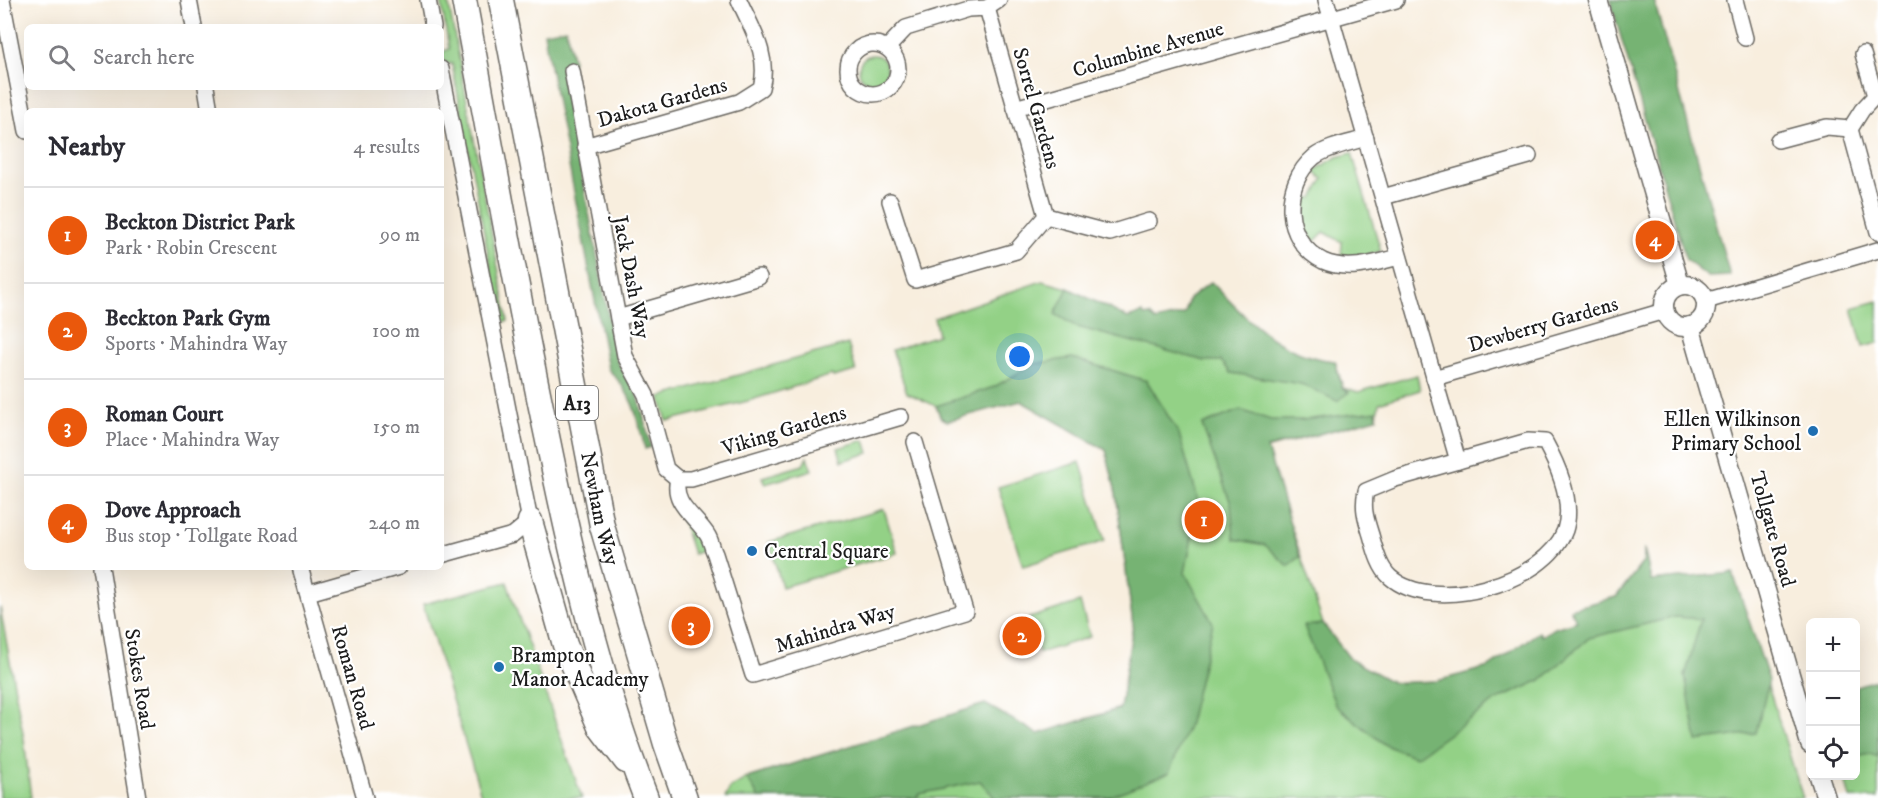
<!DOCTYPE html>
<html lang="en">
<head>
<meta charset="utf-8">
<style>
	body { margin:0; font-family:"IM FELL DW Pica",serif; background:#f7f7f7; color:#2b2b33 }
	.controls { position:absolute; right:18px; bottom:18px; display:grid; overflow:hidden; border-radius:9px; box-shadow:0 6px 24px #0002 }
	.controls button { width:54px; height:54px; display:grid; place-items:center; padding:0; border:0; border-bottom:2px solid #e1e1e2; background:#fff; color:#2b2b33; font:30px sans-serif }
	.you { position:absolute; left:1020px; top:357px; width:21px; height:21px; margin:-15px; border:4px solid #fff; border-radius:50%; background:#1a73e8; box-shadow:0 0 0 9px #1a73e833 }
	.badge { display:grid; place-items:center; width:39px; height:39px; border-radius:50%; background:#ea580c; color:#fff; font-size:20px; font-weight:700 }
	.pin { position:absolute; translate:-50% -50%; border:3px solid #fff; box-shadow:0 2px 6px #0006 }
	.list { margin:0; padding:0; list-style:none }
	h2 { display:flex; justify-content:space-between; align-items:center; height:78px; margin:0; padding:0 24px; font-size:26px }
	h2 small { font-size:20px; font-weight:400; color:#7c7c81 }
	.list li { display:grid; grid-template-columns:39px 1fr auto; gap:18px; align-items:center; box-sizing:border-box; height:96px; padding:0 24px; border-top:2px solid #e1e1e2 }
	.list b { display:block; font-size:22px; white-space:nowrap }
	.list p { margin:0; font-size:20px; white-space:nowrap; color:#7c7c81 }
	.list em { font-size:20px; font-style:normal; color:#7c7c81 }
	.icon { flex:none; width:33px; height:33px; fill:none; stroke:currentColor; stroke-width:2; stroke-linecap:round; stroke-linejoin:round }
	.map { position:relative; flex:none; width:1878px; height:798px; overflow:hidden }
	.search { position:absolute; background:#fff; box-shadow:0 6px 24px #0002; left:24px; top:24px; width:420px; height:66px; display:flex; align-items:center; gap:15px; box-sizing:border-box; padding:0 21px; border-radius:9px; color:#7c7c81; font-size:22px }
	.panel { position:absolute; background:#fff; box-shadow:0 6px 24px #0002; left:24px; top:108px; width:420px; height:462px; border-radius:9px }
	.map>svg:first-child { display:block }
	.green { fill:#93d186; stroke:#587651; stroke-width:1.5 }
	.forest { fill:#76b373; stroke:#496848; stroke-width:1.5 }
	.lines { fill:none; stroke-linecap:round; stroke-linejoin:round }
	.minor-casing { stroke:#696660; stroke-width:18 }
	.tertiary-casing { stroke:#696660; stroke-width:21 }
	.trunk-casing { stroke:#696660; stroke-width:27 }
	.minor { stroke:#fff; stroke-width:15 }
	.tertiary { stroke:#fff; stroke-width:18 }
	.trunk { stroke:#fff; stroke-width:24 }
	.poi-dot { fill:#1f6fb2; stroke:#fff; stroke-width:2 }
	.labels { text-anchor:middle; stroke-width:4.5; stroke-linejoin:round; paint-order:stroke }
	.shield { fill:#fff; stroke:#606060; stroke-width:1.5 }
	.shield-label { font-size:20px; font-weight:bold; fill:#1c1c1c }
	.street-label { font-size:21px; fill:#1c1c1c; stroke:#fff }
	.poi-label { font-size:21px; fill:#1c1c1c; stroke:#fff; text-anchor:start }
</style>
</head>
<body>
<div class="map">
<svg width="1878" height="798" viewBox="0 0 1878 798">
	<rect width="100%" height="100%" fill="#fff"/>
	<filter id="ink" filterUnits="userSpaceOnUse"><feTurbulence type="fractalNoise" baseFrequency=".0167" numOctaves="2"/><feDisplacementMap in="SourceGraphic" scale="12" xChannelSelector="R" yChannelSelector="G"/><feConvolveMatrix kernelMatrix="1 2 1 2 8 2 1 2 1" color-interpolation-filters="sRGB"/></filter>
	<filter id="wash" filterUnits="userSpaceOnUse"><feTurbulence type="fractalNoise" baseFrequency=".008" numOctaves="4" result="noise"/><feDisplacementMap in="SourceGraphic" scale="24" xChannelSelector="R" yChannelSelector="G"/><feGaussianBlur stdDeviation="1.35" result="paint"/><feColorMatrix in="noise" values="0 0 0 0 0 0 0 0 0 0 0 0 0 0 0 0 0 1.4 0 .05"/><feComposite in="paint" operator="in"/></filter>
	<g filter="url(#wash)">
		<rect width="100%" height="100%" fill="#f8eede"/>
		<g class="green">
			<polygon points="441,0 448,0 508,321 501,322 452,64 444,63 442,52 449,49"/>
			<circle cx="873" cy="69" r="14"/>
			<path d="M1352,153l29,98 -16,5 -24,1 1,-15 -18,-10 -10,10c-12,-15 -16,-27 -14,-46l13,2 10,-19 -10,-8 24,-14z"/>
			<path d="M1042,281l26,7 60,30 15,-5 1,3 6,-1 6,6 29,-7 4,-15 22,-17c37,38 68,74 124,79l8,27 15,4 59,-17 3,15 -41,13 -2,15 -111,31 57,175 28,36 42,23 44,-2 52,-14 50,-35 2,4 14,-8 22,-7 -7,-12 46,-12 28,-36v-13l7,33 82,-8 70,225h-1078l5,-10 17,-10 238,-74 53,30 82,-26 13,-83 -17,-132 -10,-43 -85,-49 -74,20 -6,-3 -5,-12 -29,-13 -15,-43 46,-15 -4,-17z"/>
			<polygon points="1878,301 1878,343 1863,347 1852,308"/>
			<polygon points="848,344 856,371 833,377 832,375 748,401 667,421 660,397"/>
			<polygon points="865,440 869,453 842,461 838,448"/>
			<polygon points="807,457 812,470 765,484 762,477 803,465"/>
			<polygon points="1080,462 1105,541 1023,566 998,487"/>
			<polygon points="884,509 897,553 782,587 769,542"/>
			<polygon points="680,514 699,536 705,550 693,554"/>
			<polygon points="507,582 516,609 582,798 482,798 423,604"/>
			<polygon points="1080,602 1090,637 1039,653 1029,618"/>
			<polygon points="0,607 24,739 31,798 0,798"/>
			<polygon points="1878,698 1878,798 1850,798 1844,776 1856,776 1856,711"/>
		</g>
		<g class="forest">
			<polygon points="1610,0 1654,0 1730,276 1708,277 1686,260"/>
			<path d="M566,28l7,34 -12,3 56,296 21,34 13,52 -6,2c-8,-34 -12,-55 -37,-80l-62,-323 -2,-14z"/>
			<path d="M1211,282c37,38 68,74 124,79l7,27 7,4 -12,9 -36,-17 -70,-11 -10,-12h-16l-128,-34 -22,-13 13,-26 60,30 15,-5 1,3 6,-1 6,6 29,-7 4,-15z"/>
			<polygon points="1072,358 1147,381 1179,434 1199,503 1185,573 1213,623 1188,727 1169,773 1106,798 995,798 980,781 920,794 915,798 759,798 747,778 985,704 1038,734 1120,709 1133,625 1116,493 1106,450 1021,401 947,421 941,418 936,406 994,387 1034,364"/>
			<polygon points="1240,410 1271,420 1303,420 1376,411 1377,418 1267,448 1300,557 1288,566 1265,545 1234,539 1231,504 1202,425"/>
			<polygon points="1644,548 1651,581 1733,573 1769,680 1756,733 1697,741 1685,676 1701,619 1675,617 1589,638 1541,680 1497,700 1416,757 1387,746 1336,706 1304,626 1323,624 1351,660 1394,683 1437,681 1489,667 1539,632 1541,636 1555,628 1577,621 1570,609 1616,597 1644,561"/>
			<polygon points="1878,679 1878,757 1870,754 1856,757 1856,686"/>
		</g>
	</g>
	<g filter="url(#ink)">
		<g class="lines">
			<g class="minor-casing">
				<g id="minor">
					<polyline points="2,0 27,131"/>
					<polyline points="189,0 194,27"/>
					<polyline points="428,0 433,27"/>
					<polyline points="1326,0 1458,461"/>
					<polyline points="1735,0 1745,38"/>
					<polyline points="987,8 999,0"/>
					<circle cx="873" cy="69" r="25"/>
					<polyline points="887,48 906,28 968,9 987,8 1046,216 1016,251 915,280 890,201"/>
					<polyline points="441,69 530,521 513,535 441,555"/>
					<polyline points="572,71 625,356 646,395 666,469 678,479"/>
					<polyline points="206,87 210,111"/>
					<polyline points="1015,108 1396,0"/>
					<polyline points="1850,129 1862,110 1875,96 1863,54"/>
					<path d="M1366,138c-16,5 -39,9 -52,19 -33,28 -31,84 9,104 24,11 53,2 76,-4"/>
					<polyline points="1778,140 1827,127 1850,129 1878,232"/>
					<path d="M585,146l154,-44 22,-14c9,-32 -9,-59 -22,-88"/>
					<polyline points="1383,197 1529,156"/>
					<polyline points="1046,216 1110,233 1149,221"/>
					<polyline points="1706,301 1878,250"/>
					<polyline points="618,318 759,277"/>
					<polyline points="1434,378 1664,311"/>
					<path d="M1528,441l17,1c13,24 29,60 20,88 -19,53 -132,85 -175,47 -11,-10 -15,-28 -19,-42 -5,-16 -9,-27 -5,-44l29,-12z"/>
					<path d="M678,479c-7,25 19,38 30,57 3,5 4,12 7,18l38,121 212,-64 -50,-169"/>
					<polyline points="678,479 691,479 901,417"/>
					<polyline points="101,567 138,798"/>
					<polyline points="300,567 365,798"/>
					<polyline points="308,593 399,567"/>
				</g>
			</g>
			<g class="tertiary-casing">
				<g id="tertiary">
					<polyline points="1598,0 1680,285"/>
					<circle cx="1685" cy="306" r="21"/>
					<polyline points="1690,326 1810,744"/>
					<polyline points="1819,776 1826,798"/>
				</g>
			</g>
			<g class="trunk-casing">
				<g id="trunk">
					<path d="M464,0c27,145 52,291 83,436 25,122 53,245 99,362"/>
					<path id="s1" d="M501,0l101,526 64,218 19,54"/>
					<polyline points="530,521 565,645 600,727 626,761"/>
				</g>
			</g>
			<use href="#minor" class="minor"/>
			<use href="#tertiary" class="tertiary"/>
			<use href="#trunk" class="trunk"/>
		</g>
	</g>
	<g class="poi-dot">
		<circle cx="1813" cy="431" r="6"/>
		<circle cx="752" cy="551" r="6"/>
		<circle cx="499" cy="667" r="6"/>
	</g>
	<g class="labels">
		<rect class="shield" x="556" y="386" width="42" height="34" rx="4.5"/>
		<g class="shield-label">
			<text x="577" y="410">A13</text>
		</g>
		<g class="street-label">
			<text transform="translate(1148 49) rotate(-16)" y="7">Columbine Avenue</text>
			<text transform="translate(662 102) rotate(-16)" y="7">Dakota Gardens</text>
			<text transform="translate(1037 108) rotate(74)" y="7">Sorrel Gardens</text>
			<text transform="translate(632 277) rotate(79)" y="7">Jack Dash Way</text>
			<text transform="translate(1543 324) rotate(-16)" y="7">Dewberry Gardens</text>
			<text transform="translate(784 430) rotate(-17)" y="7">Viking Gardens</text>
			<text dy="7" stroke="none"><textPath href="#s1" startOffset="518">Newham Way</textPath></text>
			<text transform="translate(1773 529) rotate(74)" y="7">Tollgate Road</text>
			<text transform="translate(835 628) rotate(-17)" y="7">Mahindra Way</text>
			<text transform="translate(353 677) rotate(74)" y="7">Roman Road</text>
			<text transform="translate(140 679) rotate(81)" y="7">Stokes Road</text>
		</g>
		<g class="poi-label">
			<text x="1801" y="426" text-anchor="end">Ellen Wilkinson<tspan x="1801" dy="24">Primary School</tspan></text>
			<text x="764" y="558">Central Square</text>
			<text x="511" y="662">Brampton<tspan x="511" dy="24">Manor Academy</tspan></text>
		</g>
	</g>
</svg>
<div class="controls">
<button>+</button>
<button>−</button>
<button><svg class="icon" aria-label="locate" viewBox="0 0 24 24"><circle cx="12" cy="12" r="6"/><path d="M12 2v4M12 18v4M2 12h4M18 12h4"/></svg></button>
</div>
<div class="you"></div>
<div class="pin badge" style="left:1204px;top:520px">1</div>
<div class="pin badge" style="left:1022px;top:636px">2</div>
<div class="pin badge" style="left:691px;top:626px">3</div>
<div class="pin badge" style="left:1655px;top:240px">4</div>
<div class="search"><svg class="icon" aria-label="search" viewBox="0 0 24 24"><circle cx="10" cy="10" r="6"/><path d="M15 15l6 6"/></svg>Search here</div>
<section class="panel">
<h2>Nearby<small>4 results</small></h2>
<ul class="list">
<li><span class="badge">1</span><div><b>Beckton District Park</b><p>Park · Robin Crescent</p></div><em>90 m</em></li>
<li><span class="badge">2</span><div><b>Beckton Park Gym</b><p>Sports · Mahindra Way</p></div><em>100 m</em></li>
<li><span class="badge">3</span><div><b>Roman Court</b><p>Place · Mahindra Way</p></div><em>150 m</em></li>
<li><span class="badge">4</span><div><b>Dove Approach</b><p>Bus stop · Tollgate Road</p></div><em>240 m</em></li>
</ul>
</section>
</div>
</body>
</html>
